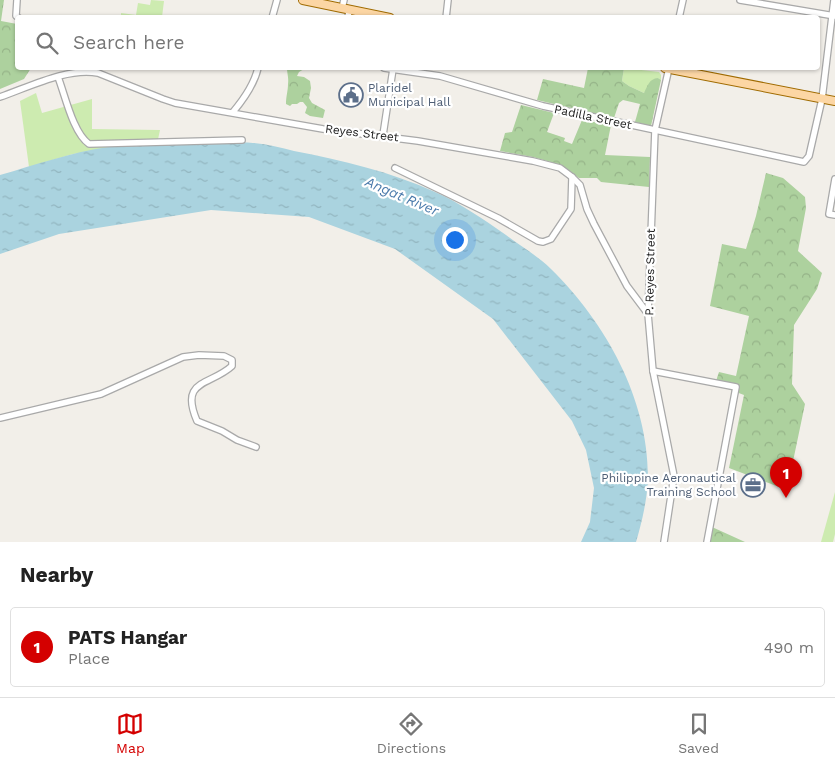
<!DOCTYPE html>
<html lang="en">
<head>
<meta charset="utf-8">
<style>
	body { margin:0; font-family:"Work Sans",sans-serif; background:#f2f2f2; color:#222 }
	.you { position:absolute; left:454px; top:239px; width:18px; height:18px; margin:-12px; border:4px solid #fff; border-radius:50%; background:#1a73e8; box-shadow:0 0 0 8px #1a73e833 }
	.badge { display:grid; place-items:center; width:32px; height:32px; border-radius:50%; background:#d40000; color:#fff; font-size:16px; font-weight:700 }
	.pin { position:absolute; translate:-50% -41px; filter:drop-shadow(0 1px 2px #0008) }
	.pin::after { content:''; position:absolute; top:26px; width:18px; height:15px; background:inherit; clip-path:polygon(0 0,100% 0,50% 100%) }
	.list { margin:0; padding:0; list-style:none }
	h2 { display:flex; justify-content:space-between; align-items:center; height:65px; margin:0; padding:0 20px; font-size:21px }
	h2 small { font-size:16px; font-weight:400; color:#767676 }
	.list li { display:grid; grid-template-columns:32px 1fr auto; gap:15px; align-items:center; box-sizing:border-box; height:80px; margin:0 10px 10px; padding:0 10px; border:1px solid #e0e0e0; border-radius:5px }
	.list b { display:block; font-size:19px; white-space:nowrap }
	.list p { margin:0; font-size:16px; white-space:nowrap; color:#767676 }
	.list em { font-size:16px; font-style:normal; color:#767676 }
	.icon { flex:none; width:28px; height:28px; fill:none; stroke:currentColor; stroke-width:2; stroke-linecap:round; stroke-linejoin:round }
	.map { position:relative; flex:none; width:835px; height:542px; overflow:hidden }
	.search { position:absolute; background:#fff; box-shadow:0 1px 4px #0004; left:15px; right:15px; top:15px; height:55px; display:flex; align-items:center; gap:12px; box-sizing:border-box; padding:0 18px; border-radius:5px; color:#767676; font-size:19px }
	.sheet { height:155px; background:#fff }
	nav { display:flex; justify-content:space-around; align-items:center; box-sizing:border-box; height:70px; border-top:1px solid #e0e0e0; background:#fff; font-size:14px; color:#767676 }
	nav a { display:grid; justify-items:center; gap:2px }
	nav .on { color:#d40000 }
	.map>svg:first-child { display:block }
	.grass { fill:#cdebb0 }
	.forest { fill:url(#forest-crowns) }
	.water { fill:url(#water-ripples) }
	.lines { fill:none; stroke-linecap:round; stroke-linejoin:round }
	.minor-casing { stroke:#a9a9a9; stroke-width:8 }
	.major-casing { stroke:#a06b00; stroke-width:10 }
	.minor { stroke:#fff; stroke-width:5.5 }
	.major { stroke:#fcd6a4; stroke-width:8 }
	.labels { text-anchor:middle; stroke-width:4.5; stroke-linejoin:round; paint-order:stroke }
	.service-label { font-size:12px; fill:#4e5e75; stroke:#fff; text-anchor:start }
	.street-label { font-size:12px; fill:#222; stroke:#fff }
	.water-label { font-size:14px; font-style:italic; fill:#4a7aab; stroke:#fff }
</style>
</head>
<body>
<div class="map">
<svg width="835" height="542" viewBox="0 0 835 542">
	<defs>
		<pattern id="forest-crowns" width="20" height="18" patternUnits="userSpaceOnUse" patternTransform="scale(1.25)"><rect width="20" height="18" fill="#add19e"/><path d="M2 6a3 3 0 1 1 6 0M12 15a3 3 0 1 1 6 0" fill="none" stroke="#95b388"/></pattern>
		<pattern id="water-ripples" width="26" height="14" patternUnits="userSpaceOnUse" patternTransform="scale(1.25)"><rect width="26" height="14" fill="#aad3df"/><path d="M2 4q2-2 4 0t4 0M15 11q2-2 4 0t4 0" fill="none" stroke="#92b5bf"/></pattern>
	</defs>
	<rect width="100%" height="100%" fill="#f2efe9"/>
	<g class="grass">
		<polygon points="151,0 164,1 162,17 121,17 121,13 136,15 138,3 150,5"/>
		<polygon points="624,68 659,72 661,75 661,80 658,78 644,93 629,86 622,81"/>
		<polygon points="36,93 42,113 92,99 92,129 160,130 157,144 73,154 29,167 20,101"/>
		<polygon points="835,492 835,534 833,542 821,542"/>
	</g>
	<g class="forest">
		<polygon points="0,0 4,0 1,21 17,24 18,68 31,68 24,79 0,89"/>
		<path d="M287,68h17v1l-5,3 -2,4 7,1 6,4 1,7 -2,10 3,5 13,7 -2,8 -13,-2 -5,-3 2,-6 -4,-5h-3l-3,2h-5l-2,2 -4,-2c0,-8 2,-13 2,-20 1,-5 -1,-11 -1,-16z"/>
		<path d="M588,68h36l-2,13 7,5 15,7c4,-8 5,-14 14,-15l3,2 -10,46 -16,-4 5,-18 -17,-4 -4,3 -5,15 -77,-18 6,-21 41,9z"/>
		<polygon points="521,105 554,113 547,132 565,138 564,141 572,144 582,120 611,125 605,155 650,157 649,187 601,182 597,178 579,178 561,165 533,157 500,151 505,133 512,132"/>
		<polygon points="766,173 783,178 805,197 806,208 798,251 822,273 817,289 794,325 792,384 805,404 787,490 729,468 744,395 715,384 719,372 736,376 749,316 710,306 722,244 746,249 756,216"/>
		<polygon points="712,527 745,542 710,542"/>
	</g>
	<path class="water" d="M220,143c11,0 22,-1 33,0 14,1 28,5 41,8 48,9 97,21 141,41 25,11 48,27 71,43 15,12 31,20 45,34 55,54 98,131 97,210 -1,21 -6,43 -12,63h-55l9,-20 4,-34 -8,-38 -14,-29 -79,-102 -98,-70 -86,-32 -98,-7 -152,24 -59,20v-79c35,-10 72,-23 108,-28 36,-6 75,-4 112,-4z"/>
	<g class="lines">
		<g class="minor-casing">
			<g id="minor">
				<polyline points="17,0 16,16 19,18"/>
				<polyline points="740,0 835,16"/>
				<polyline points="342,8 344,0"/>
				<polyline points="272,18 277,0"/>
				<polyline points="348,18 349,10"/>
				<polyline points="446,18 448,0"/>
				<polyline points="679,18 683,0"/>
				<polyline points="384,68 440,76 543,106 804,162 809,156 822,99 834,0"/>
				<path d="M58,77c7,18 15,56 31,67l153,-4"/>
				<path d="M0,97c29,-10 68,-30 98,-24l65,26 12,4 148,26 95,12 115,20 27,7 12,9 8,8 7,24 7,15 33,62 21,28"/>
				<path d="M233,112c11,-13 21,-27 25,-44"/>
				<polyline points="383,135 393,69"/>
				<polyline points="395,168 498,218 538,241 543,242 551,239 571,209 572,177"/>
				<polyline points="835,179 829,214 835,215"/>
				<polyline points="653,371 736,387 707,542"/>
				<path d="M0,418l101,-24 82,-37 16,-2 25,1 8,4v6c-22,20 -53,13 -35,55l25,10 15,9 19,7"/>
				<polyline points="664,542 674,476 653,371 648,314 655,130 669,68"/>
			</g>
		</g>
		<g class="major-casing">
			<g id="major">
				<polyline points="303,0 390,18"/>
				<polyline points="665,68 835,101"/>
			</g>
		</g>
		<use href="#minor" class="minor"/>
		<use href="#major" class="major"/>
	</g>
	<defs>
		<g id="civic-ring" transform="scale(1.25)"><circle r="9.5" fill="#fff" stroke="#5c6f8a" stroke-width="1.5"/><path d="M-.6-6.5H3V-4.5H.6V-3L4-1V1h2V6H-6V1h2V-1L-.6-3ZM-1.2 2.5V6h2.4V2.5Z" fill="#5c6f8a"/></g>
		<g id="office-ring" transform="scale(1.25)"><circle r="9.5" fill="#fff" stroke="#5c6f8a" stroke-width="1.5"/><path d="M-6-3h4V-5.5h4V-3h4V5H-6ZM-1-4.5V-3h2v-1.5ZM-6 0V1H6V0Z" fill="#5c6f8a"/></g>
	</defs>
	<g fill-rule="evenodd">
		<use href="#civic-ring" x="351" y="95"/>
		<use href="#office-ring" x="753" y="485"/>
	</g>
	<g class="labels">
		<g class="service-label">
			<text x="368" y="92">Plaridel<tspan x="368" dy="14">Municipal Hall</tspan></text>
			<text x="736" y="482" text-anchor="end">Philippine Aeronautical<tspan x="736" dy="14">Training School</tspan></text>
		</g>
		<g class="street-label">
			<text transform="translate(593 117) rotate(12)" y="4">Padilla Street</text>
			<text transform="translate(362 133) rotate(7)" y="4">Reyes Street</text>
			<text transform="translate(650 272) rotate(-89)" y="4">P. Reyes Street</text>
		</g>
		<g class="water-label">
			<text transform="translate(402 196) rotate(23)" y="5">Angat River</text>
		</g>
	</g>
</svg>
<div class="you"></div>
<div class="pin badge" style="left:786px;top:498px">1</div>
<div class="search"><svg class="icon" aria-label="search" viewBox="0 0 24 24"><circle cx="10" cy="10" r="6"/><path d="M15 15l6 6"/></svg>Search here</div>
</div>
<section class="sheet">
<h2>Nearby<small></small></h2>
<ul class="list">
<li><span class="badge">1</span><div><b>PATS Hangar</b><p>Place</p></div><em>490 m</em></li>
</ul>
</section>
<nav>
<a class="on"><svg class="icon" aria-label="map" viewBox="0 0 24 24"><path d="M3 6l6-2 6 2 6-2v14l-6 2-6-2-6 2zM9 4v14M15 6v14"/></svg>Map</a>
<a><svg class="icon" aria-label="directions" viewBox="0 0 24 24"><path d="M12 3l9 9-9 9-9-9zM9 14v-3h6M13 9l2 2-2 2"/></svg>Directions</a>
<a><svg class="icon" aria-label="saved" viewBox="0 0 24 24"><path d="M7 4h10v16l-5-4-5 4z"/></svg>Saved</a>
</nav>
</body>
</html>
